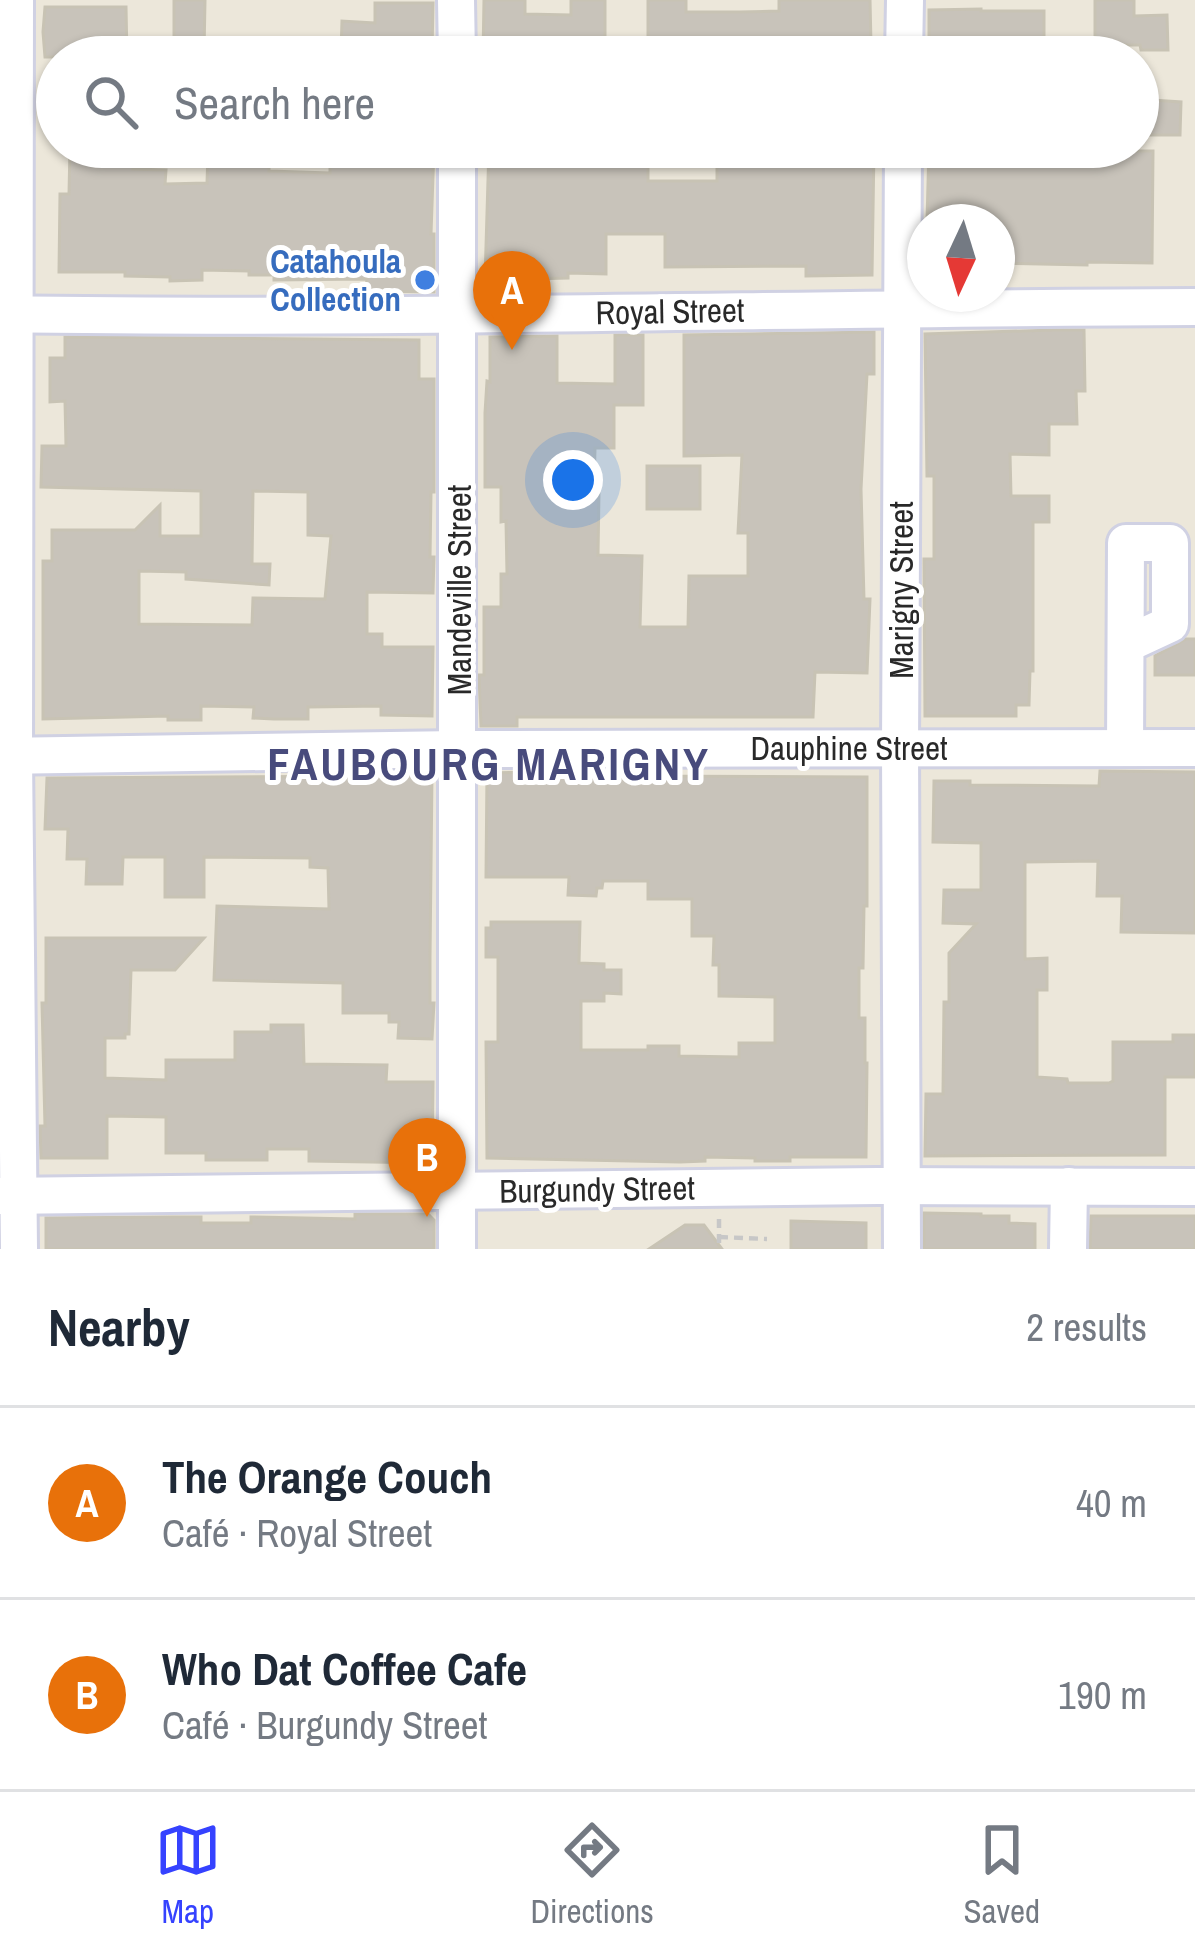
<!DOCTYPE html>
<html lang="en">
<head>
<meta charset="utf-8">
<style>
	body { margin:0; font-family:"Archivo Narrow",sans-serif; background:#f2f2f3; color:#1f2937 }
	.compass { position:absolute; left:907px; top:204px; width:108px; height:108px; border-radius:50%; background:#fff; box-shadow:0 3px 9px #0004; rotate:184deg }
	.you { position:absolute; left:573px; top:480px; width:42px; height:42px; margin:-30px; border:9px solid #fff; border-radius:50%; background:#1a73e8; box-shadow:0 0 0 18px #1a73e833 }
	.badge { display:grid; place-items:center; width:78px; height:78px; border-radius:50%; background:#3542ff; color:#fff; font-size:39px; font-weight:700 }
	.pin { position:absolute; translate:-50% -99px; filter:drop-shadow(0 3px 6px #0008) }
	.pin::after { content:''; position:absolute; top:63px; width:42px; height:36px; background:inherit; clip-path:polygon(0 0,100% 0,50% 100%) }
	.list { margin:0; padding:0; list-style:none }
	h2 { display:flex; justify-content:space-between; align-items:center; height:156px; margin:0; padding:0 48px; font-size:51px }
	h2 small { font-size:39px; font-weight:400; color:#747a83 }
	.list li { display:grid; grid-template-columns:78px 1fr auto; gap:36px; align-items:center; box-sizing:border-box; height:192px; padding:0 48px; border-top:3px solid #e0e1e3 }
	.list b { display:block; font-size:45px; white-space:nowrap }
	.list p { margin:0; font-size:39px; white-space:nowrap; color:#747a83 }
	.list em { font-size:39px; font-style:normal; color:#747a83 }
	.icon { flex:none; width:66px; height:66px; fill:none; stroke:currentColor; stroke-width:2; stroke-linecap:round; stroke-linejoin:round }
	.map { position:relative; flex:none; width:1195px; height:1249px; overflow:hidden }
	.search { position:absolute; background:#fff; box-shadow:0 3px 9px #0004; left:36px; right:36px; top:36px; height:132px; display:flex; align-items:center; gap:30px; box-sizing:border-box; padding:0 42px; border-radius:66px; color:#747a83; font-size:45px }
	.sheet { height:540px; background:#fff }
	nav { display:flex; justify-content:space-around; align-items:center; box-sizing:border-box; height:168px; border-top:3px solid #e0e1e3; background:#fff; font-size:33px; color:#747a83 }
	nav a { display:grid; justify-items:center; gap:6px }
	nav .on { color:#3542ff }
	.map>svg:first-child { display:block }
	.building { fill:#c8c3ba; stroke:#c8c3b4; stroke-width:3; fill-rule:evenodd }
	.lines { fill:none; stroke-linecap:round; stroke-linejoin:round }
	.minor-casing { stroke:#d0d1e3; stroke-width:42 }
	.path { stroke:#c7c7c7; stroke-width:4.5; stroke-dasharray:9 6; stroke-linecap:butt }
	.minor { stroke:#fff; stroke-width:36 }
	.shop-dot { fill:#3f7fe0; stroke:#fff; stroke-width:4.5 }
	.labels { text-anchor:middle; stroke-width:10; stroke-linejoin:round; paint-order:stroke }
	.shop-label { font-size:33px; font-weight:bold; fill:#366cbe; stroke:#fff; text-anchor:end }
	.street-label { font-size:33px; fill:#292929; stroke:#fff }
	.district-label { font-size:45px; font-weight:bold; letter-spacing:3px; fill:#484b7c; stroke:#fff }
</style>
</head>
<body>
<div class="map">
<svg width="1195" height="1249" viewBox="0 0 1195 1249">
	<rect width="100%" height="100%" fill="#ece7da"/>
	<g class="building">
		<polygon points="174,0 205,0 204,53 174,53"/>
		<polygon points="484,0 525,0 525,14 571,15 571,0 605,0 605,53 592,55 592,57 483,57"/>
		<polygon points="648,0 686,0 686,12 740,12 779,11 779,0 870,0 871,45 855,45 855,57 760,57 760,45 739,45 739,39 675,38 675,57 653,57 653,49 648,49"/>
		<polygon points="1095,0 1134,0 1134,16 1167,15 1168,50 1141,50 1140,45 1095,45"/>
		<polygon points="375,3 433,3 432,52 341,52 342,21 375,23"/>
		<polygon points="45,7 126,7 127,57 45,57 43,32"/>
		<polygon points="981,9 981,11 1044,11 1044,46 1040,46 1040,57 929,57 929,10"/>
		<polygon points="1152,100 1181,102 1180,135 1150,135"/>
		<polygon points="70,147 133,147 133,169 166,170 165,184 207,183 208,152 241,152 241,162 269,161 269,171 330,173 330,147 434,147 431,234 434,234 434,292 366,291 367,279 274,280 274,275 249,275 249,271 202,270 202,280 170,281 170,277 125,276 125,272 59,272 60,194 69,194"/>
		<polygon points="489,147 648,147 648,181 717,181 717,150 818,151 818,147 874,147 872,275 806,276 806,266 665,267 665,234 606,234 606,274 568,273 568,278 485,280"/>
		<polygon points="929,147 999,147 999,158 1053,158 1053,147 1087,147 1087,151 1153,151 1152,263 1087,262 1087,265 997,263 997,222 927,222"/>
		<polygon points="1053,330 1084,330 1085,391 1076,391 1077,424 1049,424 1049,455 1010,454 1011,496 1049,496 1049,522 1033,522 1033,671 1030,671 1029,705 1016,705 1016,716 925,716 924,559 934,559 934,476 927,476 925,334"/>
		<polygon points="874,332 874,374 867,374 861,489 864,599 870,599 867,673 815,672 813,717 517,717 517,726 481,726 479,675 484,675 484,607 501,607 501,574 507,574 506,521 501,522 501,487 485,487 485,413 487,381 490,382 490,337 557,336 557,383 615,384 615,335 643,335 643,405 614,405 614,448 595,448 594,491 599,491 598,555 642,556 640,627 688,627 689,576 748,576 748,533 738,533 742,455 684,456 684,335"/>
		<path d="M65,337l354,3v39h15v113h-3l-1,65h4l-1,36 -66,-1v42h15v13h51l-1,69 -51,-1v-9l-73,1v12h-34l-21,-1 1,-11 -53,-1v14h-33v-4l-125,3v-158h9v-31h83l25,-25v31h41v-45l-160,-4 1,-41h24l-1,-45 -15,1v-44h15zM253,491l55,1v43l23,1 -6,63 -72,-1 -1,27 -113,-1v-53l47,1v7l83,6 1,-21h-18z"/>
		<rect x="647" y="466" width="53" height="43"/>
		<polygon points="1186,639 1195,639 1195,675 1155,675 1155,656"/>
		<polygon points="1100,771 1195,772 1195,933 1121,932 1122,896 1097,896 1098,861 1025,862 1025,959 1047,958 1047,990 1037,990 1037,1077 1067,1079 1068,1083 1109,1083 1113,1081 1113,1042 1173,1042 1173,1035 1195,1035 1195,1077 1165,1077 1165,1155 925,1156 926,1094 943,1094 944,1002 949,1002 949,953 976,924 943,923 944,890 981,890 981,843 933,842 934,781 970,781 970,785 1099,786"/>
		<polygon points="538,772 538,774 610,776 867,777 867,906 864,906 863,968 859,968 859,1018 865,1018 865,1063 867,1063 866,1157 790,1157 790,1161 755,1161 755,1158 705,1157 705,1161 680,1162 487,1158 486,1042 498,1042 498,957 486,957 486,928 491,928 491,922 580,922 579,963 604,964 604,970 621,970 621,994 604,993 604,1001 581,1001 581,1050 648,1050 648,1046 679,1046 679,1056 739,1057 739,1043 775,1043 775,997 719,996 719,965 713,965 714,936 692,936 692,899 648,899 648,881 603,881 602,888 597,888 596,896 568,895 569,877 486,877 487,773"/>
		<polygon points="392,773 432,773 430,958 430,1003 434,1003 432,1039 398,1038 399,1022 389,1022 389,1013 343,1013 343,983 214,980 217,906 329,909 328,868 310,867 310,858 204,857 204,897 165,897 165,857 123,857 122,884 86,884 87,859 67,859 68,829 45,829 47,778 392,776"/>
		<polygon points="46,938 204,938 175,970 131,970 129,1034 125,1034 125,1038 105,1038 105,1078 166,1080 166,1060 235,1060 235,1032 271,1032 271,1025 303,1025 304,1064 387,1065 386,1082 433,1082 432,1163 309,1161 309,1149 267,1149 267,1160 206,1160 206,1153 166,1153 166,1117 107,1116 107,1158 41,1158 40,1126 45,1126 42,1003 46,1003"/>
		<polygon points="924,1213 981,1214 981,1216 1009,1216 1009,1223 1035,1224 1035,1249 924,1249"/>
		<polygon points="355,1214 428,1214 434,1220 434,1249 46,1249 46,1218 174,1217 201,1217 201,1223 251,1223 251,1217 355,1219"/>
		<polygon points="1091,1216 1195,1216 1195,1249 1090,1249"/>
		<polygon points="791,1221 866,1223 866,1249 791,1249"/>
		<polygon points="685,1225 704,1225 722,1249 649,1249"/>
	</g>
	<g class="lines">
		<g class="minor-casing">
			<g id="minor">
				<polyline points="15,0 14,756 19,1249"/>
				<polyline points="456,0 457,57"/>
				<polyline points="904,57 905,0"/>
				<path d="M0,314c398,6 797,-6 1195,-7"/>
				<polyline points="1125,748 1126,543 1170,543 1170,624 1127,644"/>
				<polyline points="0,756 459,749 1195,748"/>
				<polyline points="0,1196 878,1186 1195,1187"/>
				<polyline points="457,1249 457,147"/>
				<polyline points="902,1249 900,748 903,147"/>
				<polyline points="1068,1249 1069,1186"/>
			</g>
		</g>
		<g class="path">
			<polyline points="719,1237 767,1239"/>
			<polyline points="719,1243 719,1217"/>
		</g>
		<use href="#minor" class="minor"/>
	</g>
	<circle class="shop-dot" cx="425" cy="280" r="12"/>
	<g class="labels">
		<g class="shop-label">
			<text x="401" y="273">Catahoula<tspan x="401" dy="38">Collection</tspan></text>
		</g>
		<g class="street-label">
			<text transform="translate(670 311) rotate(-1)" y="12">Royal Street</text>
			<text transform="translate(459 590) rotate(-90)" y="12">Mandeville Street</text>
			<text transform="translate(901 590) rotate(-90)" y="12">Marigny Street</text>
			<text x="849" y="760">Dauphine Street</text>
			<text transform="translate(597 1189) rotate(-1)" y="12">Burgundy Street</text>
		</g>
		<g class="district-label">
			<text x="489" y="780">FAUBOURG MARIGNY</text>
		</g>
	</g>
</svg>
<svg class="compass" viewBox="-18 -18 36 36"><path d="M0-13l5 13h-10z" fill="#e53935"/><path d="M0 13l5-13h-10z" fill="#747a83"/></svg>
<div class="you"></div>
<div class="pin badge" style="left:512px;top:350px;background:#e8710a">A</div>
<div class="pin badge" style="left:427px;top:1217px;background:#e8710a">B</div>
<div class="search"><svg class="icon" aria-label="search" viewBox="0 0 24 24"><circle cx="10" cy="10" r="6"/><path d="M15 15l6 6"/></svg>Search here</div>
</div>
<section class="sheet">
<h2>Nearby<small>2 results</small></h2>
<ul class="list">
<li><span class="badge" style="background:#e8710a">A</span><div><b>The Orange Couch</b><p>Café · Royal Street</p></div><em>40 m</em></li>
<li><span class="badge" style="background:#e8710a">B</span><div><b>Who Dat Coffee Cafe</b><p>Café · Burgundy Street</p></div><em>190 m</em></li>
</ul>
</section>
<nav>
<a class="on"><svg class="icon" aria-label="map" viewBox="0 0 24 24"><path d="M3 6l6-2 6 2 6-2v14l-6 2-6-2-6 2zM9 4v14M15 6v14"/></svg>Map</a>
<a><svg class="icon" aria-label="directions" viewBox="0 0 24 24"><path d="M12 3l9 9-9 9-9-9zM9 14v-3h6M13 9l2 2-2 2"/></svg>Directions</a>
<a><svg class="icon" aria-label="saved" viewBox="0 0 24 24"><path d="M7 4h10v16l-5-4-5 4z"/></svg>Saved</a>
</nav>
</body>
</html>
